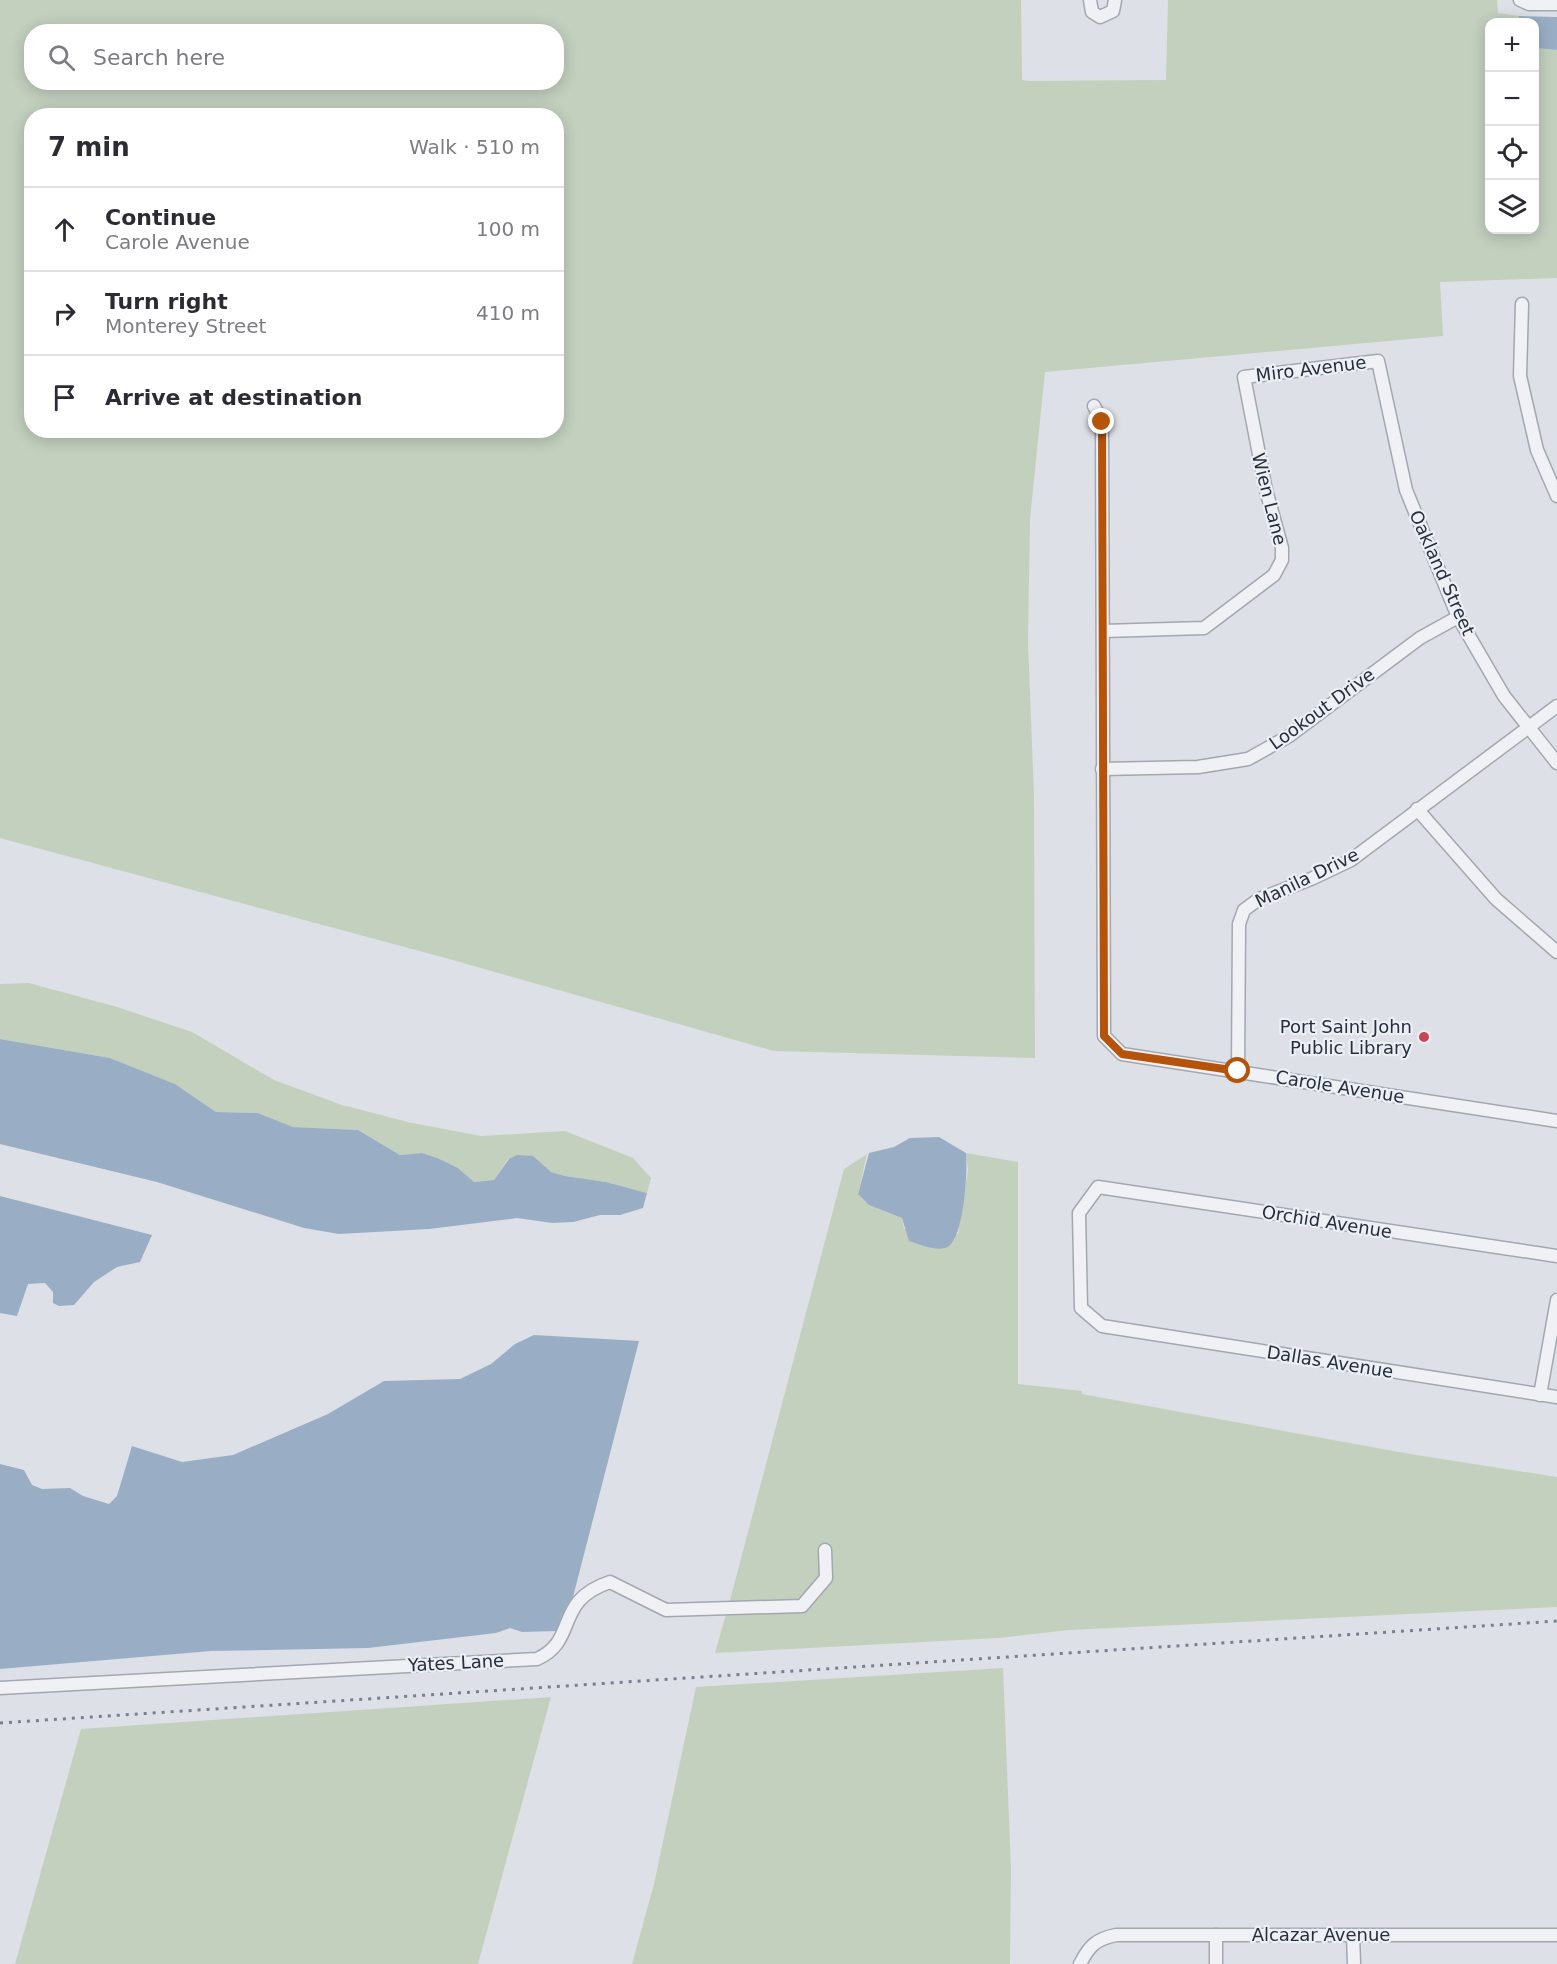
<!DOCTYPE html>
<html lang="en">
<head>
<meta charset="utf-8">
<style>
	body { margin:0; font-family:"DejaVu Sans",sans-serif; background:#f2f2f3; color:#2b2b33 }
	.controls { position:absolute; right:18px; top:18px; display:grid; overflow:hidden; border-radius:12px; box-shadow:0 3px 15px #0003 }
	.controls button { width:54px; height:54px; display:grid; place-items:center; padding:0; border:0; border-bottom:2px solid #e1e1e2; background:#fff; color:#2b2b33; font:30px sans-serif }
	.stop { position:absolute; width:18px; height:18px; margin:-14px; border:4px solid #b45309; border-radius:50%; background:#fff }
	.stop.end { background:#b45309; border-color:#fff; box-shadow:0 2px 6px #0008 }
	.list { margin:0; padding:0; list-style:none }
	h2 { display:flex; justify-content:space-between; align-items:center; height:78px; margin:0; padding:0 24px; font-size:26px }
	h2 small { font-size:20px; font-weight:400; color:#7c7c81 }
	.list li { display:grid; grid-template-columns:39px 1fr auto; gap:18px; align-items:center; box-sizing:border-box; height:84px; padding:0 24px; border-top:2px solid #e1e1e2 }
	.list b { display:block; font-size:22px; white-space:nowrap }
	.list p { margin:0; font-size:20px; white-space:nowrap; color:#7c7c81 }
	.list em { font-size:20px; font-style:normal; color:#7c7c81 }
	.icon { flex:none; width:33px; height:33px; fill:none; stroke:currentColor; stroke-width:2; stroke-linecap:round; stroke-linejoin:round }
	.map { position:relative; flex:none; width:1557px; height:1964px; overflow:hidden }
	.search { position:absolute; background:#fff; box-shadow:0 3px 15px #0003; left:24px; top:24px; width:540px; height:66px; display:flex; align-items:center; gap:15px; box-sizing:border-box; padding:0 21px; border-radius:24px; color:#7c7c81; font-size:22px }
	.panel { position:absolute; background:#fff; box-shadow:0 3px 15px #0003; left:24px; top:108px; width:540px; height:330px; border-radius:24px }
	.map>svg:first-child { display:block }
	.green { fill:#c3d0be; fill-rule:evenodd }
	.water { fill:#99aec5 }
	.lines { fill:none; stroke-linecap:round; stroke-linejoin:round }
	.minor-casing { stroke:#a3a7b0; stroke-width:15 }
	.minor { stroke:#eff1f5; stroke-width:12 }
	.rail { stroke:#77808f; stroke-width:3; stroke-dasharray:3 6; stroke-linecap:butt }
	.route { stroke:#b45309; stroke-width:8 }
	.poi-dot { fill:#c84558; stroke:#eceff4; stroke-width:2 }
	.labels { text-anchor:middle; stroke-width:4.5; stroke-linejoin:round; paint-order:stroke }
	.street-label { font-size:18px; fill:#272f3c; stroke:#eceff4 }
	.poi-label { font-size:18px; fill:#272f3c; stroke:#eceff4; text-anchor:end }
</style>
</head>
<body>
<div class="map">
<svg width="1557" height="1964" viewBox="0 0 1557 1964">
	<rect width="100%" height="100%" fill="#dde0e6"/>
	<g class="green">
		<path d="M0,0h1021l1,80 7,1 137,-1 2,-80h329l1,13 21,3 -1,6h-28v208h44l1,-182 22,2v228l-117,4 3,54 -398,36 -15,147 -2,122 6,155 1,262 -261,-7 -332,-94 -442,-119zM32,32h524v50h-524zM32,116h524v314h-524z"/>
		<polygon points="29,983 117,1007 192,1032 274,1080 342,1105 412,1123 481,1136 565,1131 633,1158 651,1178 647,1193 606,1182 565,1176 508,1159 494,1180 474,1182 458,1168 422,1153 400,1155 358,1130 293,1127 258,1113 216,1112 175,1084 110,1058 0,1039 0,984"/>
		<polygon points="966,1153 1018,1162 1018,1384 1082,1391 1082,1394 1410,1454 1557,1477 1557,1607 1069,1630 998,1638 715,1653 726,1614 803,1611 832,1579 831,1545 820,1545 820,1576 799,1601 729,1604 844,1169 867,1154 858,1194 869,1205 902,1218 904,1229 958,1234 968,1170"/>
		<polygon points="1003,1668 1011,1868 1010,1964 632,1964 654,1884 696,1687"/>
		<polygon points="551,1697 478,1964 15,1964 81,1729"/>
	</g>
	<g class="water">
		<polygon points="1519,16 1557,17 1557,50 1535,48 1534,22 1518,22"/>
		<polygon points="0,1039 110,1058 175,1084 216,1112 258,1113 293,1127 358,1130 400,1155 422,1153 437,1158 458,1168 474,1182 494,1180 509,1159 517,1155 533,1156 551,1172 565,1176 606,1182 647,1193 643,1208 620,1215 600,1215 573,1222 552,1223 517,1218 429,1229 339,1234 304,1228 157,1182 0,1144"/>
		<path d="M939,1137l27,16c2,16 -2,92 -21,95 -10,3 -27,-4 -36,-7l-7,-23 -33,-13 -11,-11 11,-41 25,-6 16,-9z"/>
		<polygon points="0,1196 152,1235 140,1262 117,1267 94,1282 74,1305 59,1306 53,1303 53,1292 45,1283 28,1284 17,1316 0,1313"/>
		<polygon points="534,1335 639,1341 573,1597 566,1607 557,1631 522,1632 510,1628 496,1633 368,1648 211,1651 0,1669 0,1464 24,1470 32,1485 42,1489 70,1488 83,1496 109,1504 117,1496 132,1446 182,1462 233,1455 328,1414 384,1381 460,1379 491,1364 515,1344"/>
	</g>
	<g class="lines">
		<g class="minor-casing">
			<g id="minor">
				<polyline points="1090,0 1092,12 1100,17 1113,11 1115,0"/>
				<polyline points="1520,0 1529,4 1557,4"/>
				<polyline points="1522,304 1520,376 1537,450 1557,496"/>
				<polyline points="1094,406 1102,421 1104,1036 1122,1054 1557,1121"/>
				<polyline points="1103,631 1204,628 1274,575 1282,560 1282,548 1266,490 1244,377 1378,361 1406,490 1458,617 1504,696 1557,763"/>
				<polyline points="1102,769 1198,767 1248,759 1289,736 1420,638 1458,617"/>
				<polyline points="1417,809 1496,899 1557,952"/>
				<polyline points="1238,1071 1239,924 1244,910 1259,899 1311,879 1351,860 1557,706"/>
				<polyline points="1557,1256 1098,1187 1079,1213 1081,1308 1102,1326 1557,1397"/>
				<polyline points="1540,1395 1557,1300"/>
				<path d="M0,1688l537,-29c42,-19 16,-58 73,-77l56,28 136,-4 24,-28 -1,-28"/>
				<polyline points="1353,1936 1354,1964"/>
				<path d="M1080,1964c9,-18 16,-25 36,-29h441"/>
				<polyline points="1216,1964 1216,1935"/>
			</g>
		</g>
		<use href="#minor" class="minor"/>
		<polyline class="rail" points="0,1723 1557,1621"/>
	</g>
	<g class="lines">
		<polyline class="route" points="1102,422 1104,1036 1122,1054 1238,1071"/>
	</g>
	<circle class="poi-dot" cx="1424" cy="1037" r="6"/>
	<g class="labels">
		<g class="street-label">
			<text transform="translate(1311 369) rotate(-7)" y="6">Miro Avenue</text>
			<text transform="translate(1269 499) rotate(76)" y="6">Wien Lane</text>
			<text transform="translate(1442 573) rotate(66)" y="6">Oakland Street</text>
			<text transform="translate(1322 709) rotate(-36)" y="6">Lookout Drive</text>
			<text transform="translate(1307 878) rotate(-26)" y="6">Manila Drive</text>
			<text transform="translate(1340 1087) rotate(9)" y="6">Carole Avenue</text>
			<text transform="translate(1327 1222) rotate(9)" y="6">Orchid Avenue</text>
			<text transform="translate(1330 1362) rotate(9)" y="6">Dallas Avenue</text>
			<text transform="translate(456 1663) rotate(-3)" y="6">Yates Lane</text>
			<text x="1321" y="1941">Alcazar Avenue</text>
		</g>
		<g class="poi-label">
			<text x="1412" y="1033">Port Saint John<tspan x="1412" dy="21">Public Library</tspan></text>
		</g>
	</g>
</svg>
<div class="controls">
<button>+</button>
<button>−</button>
<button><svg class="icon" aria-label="locate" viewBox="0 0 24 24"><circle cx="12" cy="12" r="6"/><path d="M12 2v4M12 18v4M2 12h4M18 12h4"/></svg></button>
<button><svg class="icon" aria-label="layers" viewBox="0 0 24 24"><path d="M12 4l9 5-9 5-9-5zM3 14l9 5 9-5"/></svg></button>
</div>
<div class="stop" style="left:1238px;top:1071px"></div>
<div class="stop end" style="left:1102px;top:422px"></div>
<div class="search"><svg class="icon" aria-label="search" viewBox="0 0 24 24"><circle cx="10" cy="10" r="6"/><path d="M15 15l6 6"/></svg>Search here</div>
<section class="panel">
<h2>7 min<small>Walk · 510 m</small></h2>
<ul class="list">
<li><svg class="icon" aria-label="ahead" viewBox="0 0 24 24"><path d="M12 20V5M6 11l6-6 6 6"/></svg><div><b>Continue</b><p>Carole Avenue</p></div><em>100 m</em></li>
<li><svg class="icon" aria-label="right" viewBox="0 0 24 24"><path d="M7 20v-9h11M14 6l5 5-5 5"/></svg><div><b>Turn right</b><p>Monterey Street</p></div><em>410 m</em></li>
<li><svg class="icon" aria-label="arrive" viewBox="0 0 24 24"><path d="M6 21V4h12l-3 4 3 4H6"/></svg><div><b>Arrive at destination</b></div></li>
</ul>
</section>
</div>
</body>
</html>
